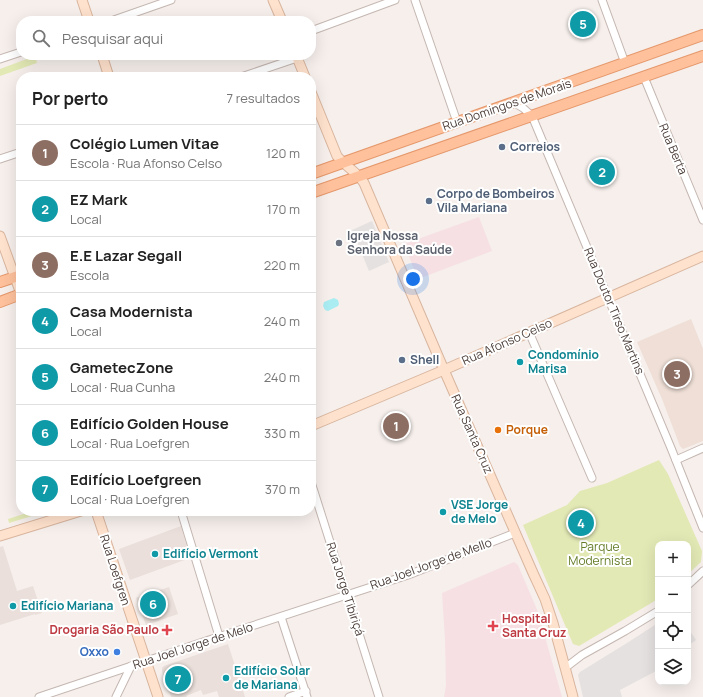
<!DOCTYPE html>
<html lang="pt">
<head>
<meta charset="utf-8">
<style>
	body { margin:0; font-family:Manrope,sans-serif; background:#f6f6f6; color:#222 }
	.controls { position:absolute; right:12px; bottom:12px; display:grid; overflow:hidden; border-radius:8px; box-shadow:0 4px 16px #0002 }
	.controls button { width:36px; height:36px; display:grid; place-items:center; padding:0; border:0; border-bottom:1px solid #e0e0e0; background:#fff; color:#222; font:20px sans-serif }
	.you { position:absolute; left:413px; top:279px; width:14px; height:14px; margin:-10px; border:3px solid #fff; border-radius:50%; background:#1a73e8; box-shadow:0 0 0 6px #1a73e833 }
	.badge { display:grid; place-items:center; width:26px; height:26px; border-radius:50%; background:#fa1e47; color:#fff; font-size:13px; font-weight:700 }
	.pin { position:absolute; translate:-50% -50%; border:2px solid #fff; box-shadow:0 1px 4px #0006 }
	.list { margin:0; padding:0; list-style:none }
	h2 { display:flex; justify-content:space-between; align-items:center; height:52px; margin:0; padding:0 16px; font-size:17px }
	h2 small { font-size:13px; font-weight:400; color:#767676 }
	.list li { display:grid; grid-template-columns:26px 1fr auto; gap:12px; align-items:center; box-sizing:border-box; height:56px; padding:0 16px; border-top:1px solid #e0e0e0 }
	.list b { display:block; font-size:15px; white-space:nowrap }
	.list p { margin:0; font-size:13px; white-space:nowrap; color:#767676 }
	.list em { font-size:13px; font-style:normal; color:#767676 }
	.icon { flex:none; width:22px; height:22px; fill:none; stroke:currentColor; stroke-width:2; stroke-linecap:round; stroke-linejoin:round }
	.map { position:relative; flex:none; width:703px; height:697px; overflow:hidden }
	.search { position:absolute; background:#fff; box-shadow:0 4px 16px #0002; left:16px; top:16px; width:300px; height:44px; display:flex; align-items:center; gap:10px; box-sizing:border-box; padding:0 14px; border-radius:16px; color:#767676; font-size:15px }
	.panel { position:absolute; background:#fff; box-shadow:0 4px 16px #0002; left:16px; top:72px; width:300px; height:444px; border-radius:16px }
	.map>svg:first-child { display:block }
	.residential { fill:#eadfda }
	.education { fill:#efdfd6 }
	.medical { fill:#f6e0e4 }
	.green { fill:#e3e9b5 }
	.parking { fill:#e5e1e0 }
	.water { fill:#a9ecf1 }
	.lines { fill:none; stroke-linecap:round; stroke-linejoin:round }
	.street-casing { stroke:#c5b7b1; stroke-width:9 }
	.secondary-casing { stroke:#d8b59e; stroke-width:11 }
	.primary-casing { stroke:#e5976a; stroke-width:12 }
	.street { stroke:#fff; stroke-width:7 }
	.secondary { stroke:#ffe2cd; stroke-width:9 }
	.primary { stroke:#fec19c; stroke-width:10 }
	.service-dot { fill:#5c6f8a; stroke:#fff; stroke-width:1.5 }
	.worship-dot { fill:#6b7280; stroke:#fff; stroke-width:1.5 }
	.culture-dot { fill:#0f9aa8; stroke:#fff; stroke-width:1.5 }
	.food-dot { fill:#e8710a; stroke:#fff; stroke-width:1.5 }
	.health-dot { fill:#e0444e; stroke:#fff; stroke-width:1.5 }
	.shop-dot { fill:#3f7fe0; stroke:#fff; stroke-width:1.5 }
	.labels { text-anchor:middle; stroke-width:4; stroke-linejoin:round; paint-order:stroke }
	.street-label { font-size:12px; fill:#4b3e39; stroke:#fff }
	.service-label { font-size:12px; font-weight:bold; fill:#4e5e75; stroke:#fff; text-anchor:start }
	.worship-label { font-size:12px; font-weight:bold; fill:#5b616d; stroke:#fff; text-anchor:start }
	.culture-label { font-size:12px; font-weight:bold; fill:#0d838f; stroke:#fff; text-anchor:start }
	.food-label { font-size:12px; font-weight:bold; fill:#c56008; stroke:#fff; text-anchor:start }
	.park-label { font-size:12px; fill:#667e2a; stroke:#fff }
	.health-label { font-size:12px; font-weight:bold; fill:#be3a42; stroke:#fff; text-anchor:start }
	.shop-label { font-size:12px; font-weight:bold; fill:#366cbe; stroke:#fff; text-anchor:end }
</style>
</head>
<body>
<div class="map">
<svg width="703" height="697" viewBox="0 0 703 697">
	<rect width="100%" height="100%" fill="#f6efec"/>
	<g class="residential">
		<polygon points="181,526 190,558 130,580 119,549"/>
		<polygon points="3,546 17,591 33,586 42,613 35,615 35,614 0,625 0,547"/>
		<polygon points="169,587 178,614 146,625 136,598"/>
		<polygon points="228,644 245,697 219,697 217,691 203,695 201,690 186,696 187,697 171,697 162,671 162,668 164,666"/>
	</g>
	<polygon class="education" points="691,319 703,349 703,441 683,449 680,446 662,399 637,342"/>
	<g class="medical">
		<polygon points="479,217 492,251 418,279 404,244"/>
		<polygon points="514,562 518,565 538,612 562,697 444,697 446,685 445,639 442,593"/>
	</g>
	<g class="green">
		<polygon points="35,56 37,63 0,76 0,69"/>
		<polygon points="659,460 668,474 702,551 701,562 688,574 688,544 658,544 658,599 579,646 573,644 523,525 567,505 580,491 607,483"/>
		<polygon points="30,512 32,516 9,523 8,519"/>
	</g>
	<g class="parking">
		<polygon points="372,221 389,262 369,271 352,230"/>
		<polygon points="658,623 658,670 620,690 622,697 583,697 578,675 580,672 627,643"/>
		<polygon points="688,628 696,640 688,646"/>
	</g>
	<polygon class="water" points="334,298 338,300 339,304 338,306 328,311 325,310 323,306 324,302"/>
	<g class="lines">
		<g class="street-casing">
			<g id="street">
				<polyline points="415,0 457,122"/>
				<polyline points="602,0 625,63"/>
				<polyline points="111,21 171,0"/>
				<polyline points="311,31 395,0"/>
				<polyline points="0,59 21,52"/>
				<polyline points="241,77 297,58"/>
				<polyline points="644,77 703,220"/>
				<polyline points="513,102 523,108 532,116 671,448 703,528"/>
				<polyline points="0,159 21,152"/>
				<polyline points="529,332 592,478"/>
				<polyline points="676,460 703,448"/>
				<polyline points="311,482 379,697"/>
				<polyline points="181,511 219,636"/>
				<polyline points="688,585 703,571"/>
				<polyline points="281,617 307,697"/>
				<polyline points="565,668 582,655 625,631 658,611"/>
				<polyline points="39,697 212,639 408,575 515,533"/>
				<polyline points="116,697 131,666"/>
				<polyline points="289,697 306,691"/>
			</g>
		</g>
		<g class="secondary-casing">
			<g id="secondary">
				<polyline points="82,0 89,21"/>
				<polyline points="273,0 282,21"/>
				<polyline points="102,55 109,77"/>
				<polyline points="296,55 305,77"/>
				<path d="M311,92l26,64c8,10 20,16 27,27l80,187 89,203 12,26 8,24 20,74"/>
				<polyline points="0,236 21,294"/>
				<polyline points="311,426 444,370 703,256"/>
				<polyline points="96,511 158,697"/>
				<polyline points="0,536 81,511"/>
			</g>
		</g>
		<g class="primary-casing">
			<g id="primary">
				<polyline points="311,174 703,35"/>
				<polyline points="311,193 703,56"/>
				<polyline points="0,282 21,275"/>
				<polyline points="0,302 21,294"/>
			</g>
		</g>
		<use href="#street" class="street"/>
		<use href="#secondary" class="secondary"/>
		<use href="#primary" class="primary"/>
	</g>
	<g class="service-dot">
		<circle cx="502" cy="147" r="4"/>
		<circle cx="429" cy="201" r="4"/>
		<circle cx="402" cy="360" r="4"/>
	</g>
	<circle class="worship-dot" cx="339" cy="243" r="4"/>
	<g class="culture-dot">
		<circle cx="520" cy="362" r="4"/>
		<circle cx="443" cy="512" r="4"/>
		<circle cx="155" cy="554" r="4"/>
		<circle cx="13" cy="606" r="4"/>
		<circle cx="226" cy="678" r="4"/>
	</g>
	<circle class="food-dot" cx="498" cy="430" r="4"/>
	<g class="health-dot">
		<path d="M491 620h4v4h4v4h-4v4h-4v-4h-4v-4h4z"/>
		<path d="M165 624h4v4h4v4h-4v4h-4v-4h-4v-4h4z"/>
	</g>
	<circle class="shop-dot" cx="117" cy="652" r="4"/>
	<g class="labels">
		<g class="street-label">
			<text transform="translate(507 105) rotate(-19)" y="4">Rua Domingos de Morais</text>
			<text transform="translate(673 149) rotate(67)" y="4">Rua Berta</text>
			<text transform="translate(614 311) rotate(67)" y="4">Rua Doutor Tirso Martins</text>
			<text transform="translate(507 342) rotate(-24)" y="4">Rua Afonso Celso</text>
			<text transform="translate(472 434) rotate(66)" y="4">Rua Santa Cruz</text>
			<text transform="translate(431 564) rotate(-20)" y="4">Rua Joel Jorge de Mello</text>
			<text transform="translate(115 570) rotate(72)" y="4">Rua Loefgren</text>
			<text transform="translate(345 589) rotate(72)" y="4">Rua Jorge Tibiriçá</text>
			<text transform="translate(193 646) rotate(-18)" y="4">Rua Joel Jorge de Melo</text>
		</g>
		<g class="service-label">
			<text x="510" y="151">Correios</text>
			<text x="437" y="198">Corpo de Bombeiros<tspan x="437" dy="14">Vila Mariana</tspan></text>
			<text x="410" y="364">Shell</text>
		</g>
		<g class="worship-label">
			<text x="347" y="240">Igreja Nossa<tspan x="347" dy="14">Senhora da Saúde</tspan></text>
		</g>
		<g class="culture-label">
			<text x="528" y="359">Condomínio<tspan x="528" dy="14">Marisa</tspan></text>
			<text x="451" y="509">VSE Jorge<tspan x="451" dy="14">de Melo</tspan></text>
			<text x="163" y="558">Edifício Vermont</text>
			<text x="21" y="610">Edifício Mariana</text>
			<text x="234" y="675">Edifício Solar<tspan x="234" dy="14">de Mariana</tspan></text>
		</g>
		<g class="food-label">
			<text x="506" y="434">Porque</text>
		</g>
		<g class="park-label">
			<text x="600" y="551">Parque<tspan x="600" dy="14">Modernista</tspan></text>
		</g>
		<g class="health-label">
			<text x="502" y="623">Hospital<tspan x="502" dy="14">Santa Cruz</tspan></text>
			<text x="159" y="634" text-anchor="end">Drogaria São Paulo</text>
		</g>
		<g class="shop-label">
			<text x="109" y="656">Oxxo</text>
		</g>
	</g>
</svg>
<div class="controls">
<button>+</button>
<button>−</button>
<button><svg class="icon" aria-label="locate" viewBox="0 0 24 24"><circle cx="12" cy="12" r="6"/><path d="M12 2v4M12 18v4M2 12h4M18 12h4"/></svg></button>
<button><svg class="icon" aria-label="layers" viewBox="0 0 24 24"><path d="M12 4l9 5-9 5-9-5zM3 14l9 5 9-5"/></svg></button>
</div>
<div class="you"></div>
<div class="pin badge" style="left:396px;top:426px;background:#8d6e63">1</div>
<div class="pin badge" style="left:602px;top:172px;background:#0f9aa8">2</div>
<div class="pin badge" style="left:677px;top:374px;background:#8d6e63">3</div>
<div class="pin badge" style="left:581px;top:523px;background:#0f9aa8">4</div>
<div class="pin badge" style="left:583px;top:24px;background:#0f9aa8">5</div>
<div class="pin badge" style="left:153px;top:604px;background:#0f9aa8">6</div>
<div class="pin badge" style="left:178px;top:679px;background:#0f9aa8">7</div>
<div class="search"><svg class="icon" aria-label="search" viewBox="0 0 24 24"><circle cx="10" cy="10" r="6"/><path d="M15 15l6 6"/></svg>Pesquisar aqui</div>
<section class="panel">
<h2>Por perto<small>7 resultados</small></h2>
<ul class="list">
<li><span class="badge" style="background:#8d6e63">1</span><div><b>Colégio Lumen Vitae</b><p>Escola · Rua Afonso Celso</p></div><em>120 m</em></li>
<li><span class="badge" style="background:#0f9aa8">2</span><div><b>EZ Mark</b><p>Local</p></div><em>170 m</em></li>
<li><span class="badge" style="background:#8d6e63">3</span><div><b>E.E Lazar Segall</b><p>Escola</p></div><em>220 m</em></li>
<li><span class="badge" style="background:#0f9aa8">4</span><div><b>Casa Modernista</b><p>Local</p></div><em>240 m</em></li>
<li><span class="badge" style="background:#0f9aa8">5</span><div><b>GametecZone</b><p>Local · Rua Cunha</p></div><em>240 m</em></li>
<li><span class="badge" style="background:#0f9aa8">6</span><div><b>Edifício Golden House</b><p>Local · Rua Loefgren</p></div><em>330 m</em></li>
<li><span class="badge" style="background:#0f9aa8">7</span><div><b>Edifício Loefgreen</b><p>Local · Rua Loefgren</p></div><em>370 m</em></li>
</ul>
</section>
</div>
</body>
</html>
